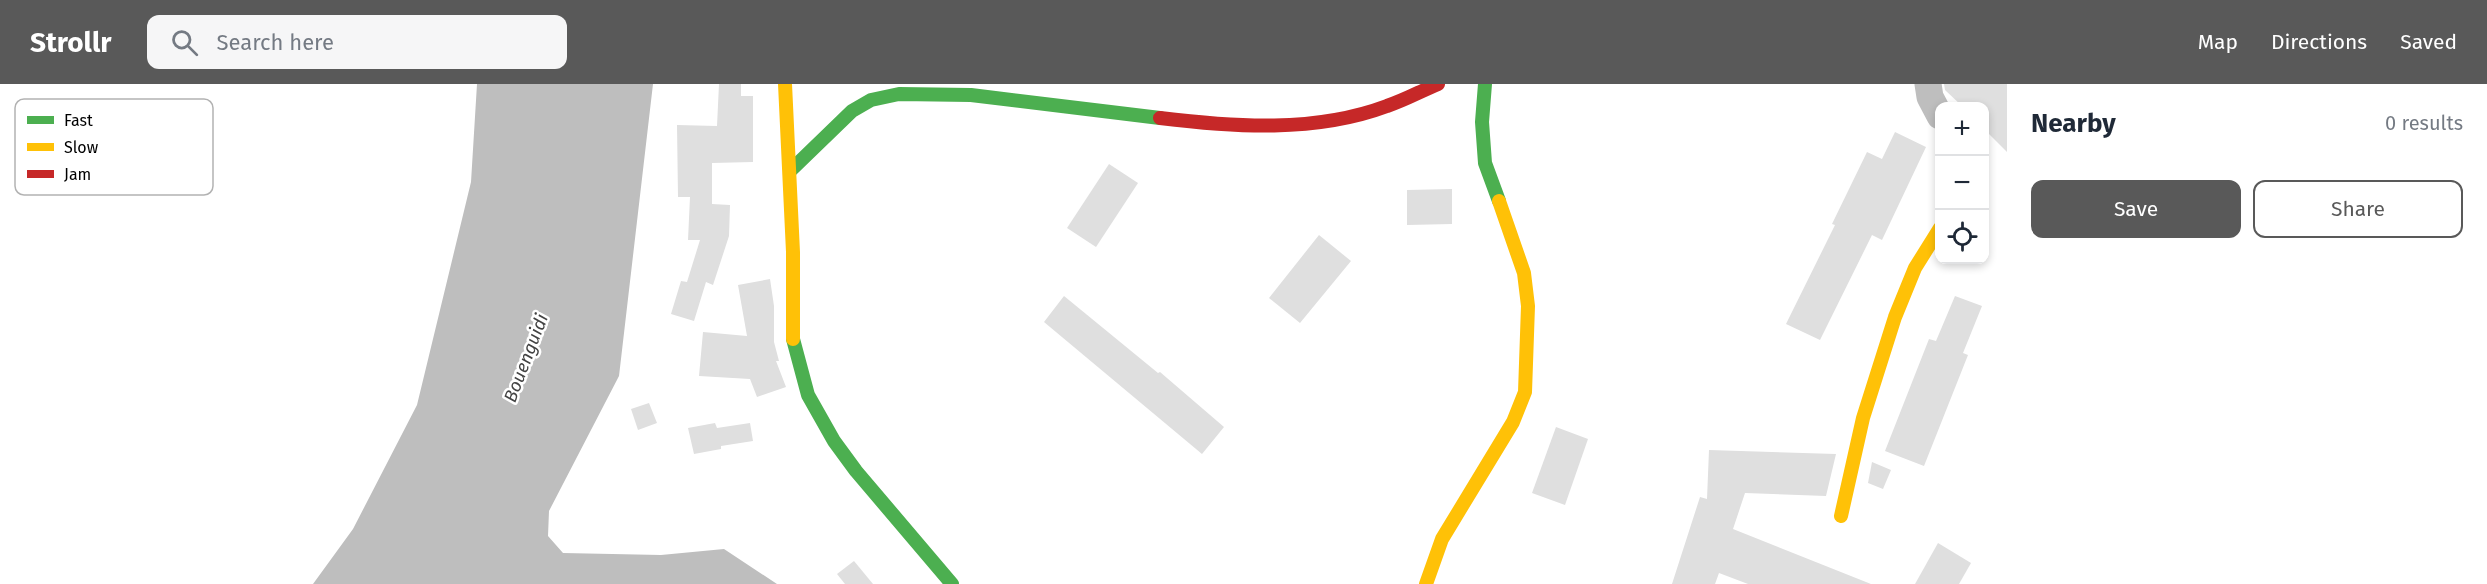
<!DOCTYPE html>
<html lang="en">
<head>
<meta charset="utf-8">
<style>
	body { margin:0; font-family:"Fira Sans",sans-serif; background:#f6f6f7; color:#1f2937 }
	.controls { position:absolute; right:18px; top:18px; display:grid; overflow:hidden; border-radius:12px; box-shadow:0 3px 9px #0003 }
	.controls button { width:54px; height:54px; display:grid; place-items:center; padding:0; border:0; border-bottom:2px solid #e0e1e3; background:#fff; color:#1f2937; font:30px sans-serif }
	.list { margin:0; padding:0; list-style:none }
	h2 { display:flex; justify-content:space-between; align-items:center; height:78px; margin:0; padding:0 24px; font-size:26px }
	h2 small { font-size:20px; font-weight:400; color:#747a83 }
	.actions { display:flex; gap:12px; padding:18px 24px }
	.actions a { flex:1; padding:14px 0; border:2px solid #595959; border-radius:12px; text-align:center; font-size:21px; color:#595959 }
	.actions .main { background:#595959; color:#fff }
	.icon { flex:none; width:33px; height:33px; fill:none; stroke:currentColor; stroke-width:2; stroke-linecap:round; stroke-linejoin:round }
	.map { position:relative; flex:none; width:2007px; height:500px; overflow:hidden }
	header { display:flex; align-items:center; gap:36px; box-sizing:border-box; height:84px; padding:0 30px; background:#595959; color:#fff }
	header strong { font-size:28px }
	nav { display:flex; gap:33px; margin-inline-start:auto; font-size:21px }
	.search { width:420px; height:54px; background:#f6f6f7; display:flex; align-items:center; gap:15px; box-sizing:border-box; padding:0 21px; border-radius:12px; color:#747a83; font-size:22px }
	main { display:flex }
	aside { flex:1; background:#fff }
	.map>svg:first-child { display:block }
	.water { fill:#bebebe }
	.building { fill:#dfdfdf }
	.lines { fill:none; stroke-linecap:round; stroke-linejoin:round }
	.street { stroke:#bebebe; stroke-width:27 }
	.fast { stroke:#4caf50; stroke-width:14 }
	.slow { stroke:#ffc107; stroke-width:14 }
	.jam { stroke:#c62828; stroke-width:14 }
	.labels { text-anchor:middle; stroke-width:5; stroke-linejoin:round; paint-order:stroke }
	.water-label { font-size:18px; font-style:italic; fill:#434343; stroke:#fff }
	.key { fill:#fff; stroke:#b2b2b2; stroke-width:1.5 }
	.key-label { font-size:16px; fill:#000 }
</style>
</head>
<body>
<header>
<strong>Strollr</strong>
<div class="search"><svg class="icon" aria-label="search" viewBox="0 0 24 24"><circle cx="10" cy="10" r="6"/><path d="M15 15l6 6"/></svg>Search here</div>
<nav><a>Map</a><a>Directions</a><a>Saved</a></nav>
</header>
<main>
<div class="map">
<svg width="2007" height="500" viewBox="0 0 2007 500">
	<rect width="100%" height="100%" fill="#fff"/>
	<polygon class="water" points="477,0 653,0 619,292 549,427 548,452 563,469 661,471 724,465 777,500 313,500 353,445 417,321 471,98"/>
	<g class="building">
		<polygon points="719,0 741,0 741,12 753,12 753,78 712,79 712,120 730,121 729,152 713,201 706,198 694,237 671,230 681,197 687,198 700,156 688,156 690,113 678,113 677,41 717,42"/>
		<polygon points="1944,0 2007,0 2007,68 1984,45 1984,22 1962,22 1945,6"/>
		<polygon points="1895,48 1926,63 1882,156 1872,151 1820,256 1786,240 1835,141 1832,140 1867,68 1882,75"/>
		<polygon points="1109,80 1138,99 1096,163 1067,144"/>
		<polygon points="1452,105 1452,140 1407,141 1407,106"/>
		<polygon points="1319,151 1351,177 1300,239 1269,214"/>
		<polygon points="770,195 774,222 774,258 779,277 776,277 786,303 757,313 750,295 699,292 703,248 747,252 738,201"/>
		<polygon points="1064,212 1158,289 1160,288 1224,343 1202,370 1044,238"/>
		<polygon points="1955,212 1982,222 1963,269 1968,271 1924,382 1885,367 1929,255 1936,257"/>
		<polygon points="649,319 657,339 638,346 631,325"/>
		<polygon points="715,339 717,344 750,339 753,357 721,362 721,365 694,370 688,344"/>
		<polygon points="1556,343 1588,355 1565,421 1532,409"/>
		<polygon points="1709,366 1836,370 1826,412 1745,409 1733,445 1871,500 1748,500 1719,489 1715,500 1672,500 1700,413 1707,415"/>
		<polygon points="1872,378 1891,386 1883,405 1868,399"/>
		<polygon points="1938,459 1971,479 1959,500 1915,500"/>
		<polygon points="854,477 873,500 845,500 837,490"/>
	</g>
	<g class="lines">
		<polyline class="street" points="1928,0 1930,13 1940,32"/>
		<g class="fast">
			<polyline points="1485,0 1482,38 1485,79 1499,117"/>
			<polyline points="790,87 852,27 871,16 899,10 971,11 1160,34"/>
			<polyline points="793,255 808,311 834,357 856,387 952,500"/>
		</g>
		<g class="slow">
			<polyline points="785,0 793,168 793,255"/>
			<polyline points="1841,432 1863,334 1895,233 1915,184 1940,144"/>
			<polyline points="1426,500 1442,455 1513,338 1525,308 1528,222 1524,189 1499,117"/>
		</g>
		<path class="jam" d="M1160,34c74,9 155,15 227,-12 18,-6 34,-15 51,-22"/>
	</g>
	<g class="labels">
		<g class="water-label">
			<text transform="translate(526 274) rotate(-69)" y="6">Bouenguidi</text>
		</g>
	</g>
	<rect x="15" y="15" width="198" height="96" rx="9" class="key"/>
	<rect x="27" y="32" width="27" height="8" fill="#4caf50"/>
	<rect x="27" y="59" width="27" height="8" fill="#ffc107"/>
	<rect x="27" y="86" width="27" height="8" fill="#c62828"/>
	<g class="key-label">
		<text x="64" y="42">Fast</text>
		<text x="64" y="69">Slow</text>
		<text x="64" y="96">Jam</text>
	</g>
</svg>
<div class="controls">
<button>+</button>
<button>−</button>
<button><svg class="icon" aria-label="locate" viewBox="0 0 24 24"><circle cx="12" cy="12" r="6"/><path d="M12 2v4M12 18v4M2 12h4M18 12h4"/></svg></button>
</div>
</div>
<aside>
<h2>Nearby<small>0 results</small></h2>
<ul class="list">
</ul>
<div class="actions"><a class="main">Save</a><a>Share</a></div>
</aside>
</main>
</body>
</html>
